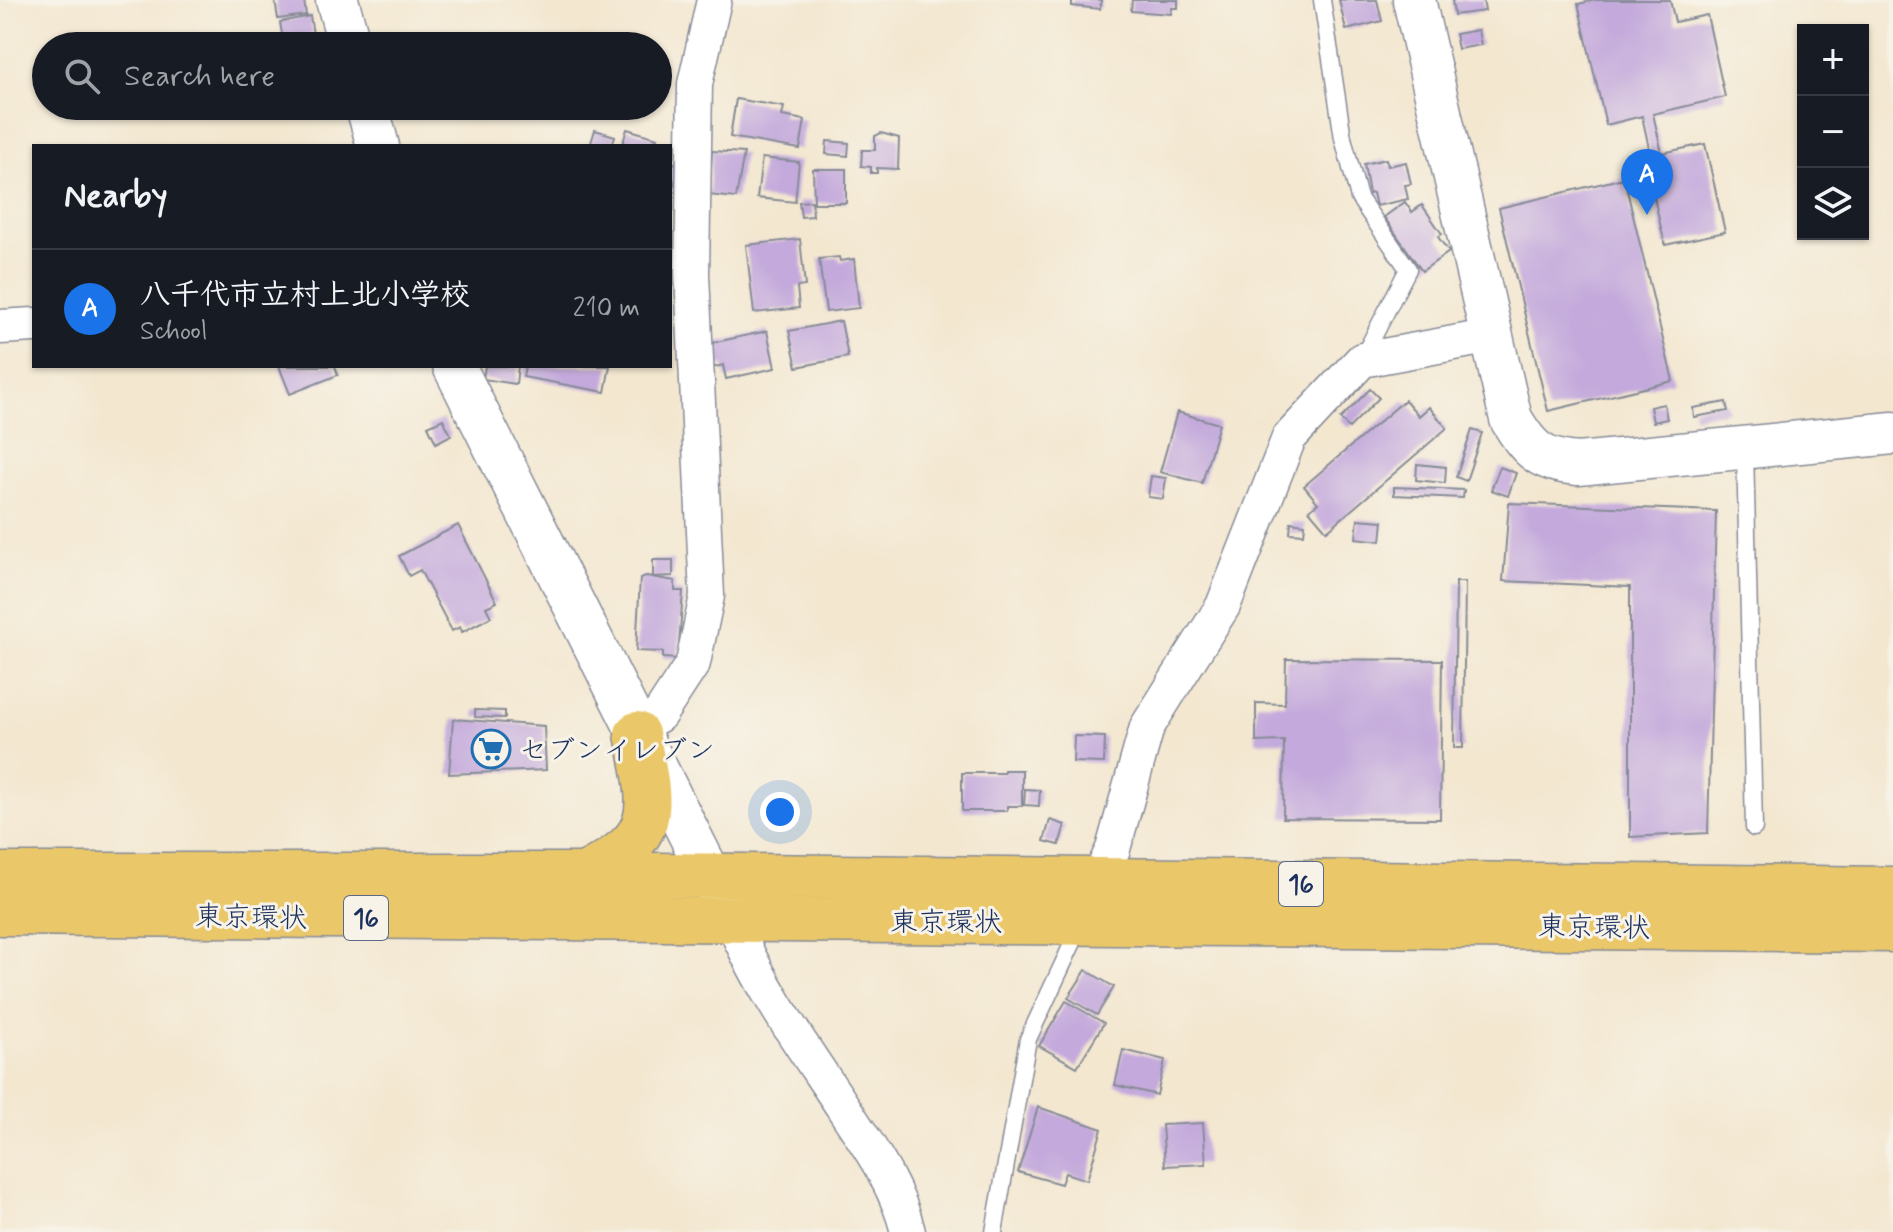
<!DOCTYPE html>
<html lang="en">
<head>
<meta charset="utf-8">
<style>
	body { margin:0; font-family:Mynerve,"Klee One",sans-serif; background:#242831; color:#f1f3f6 }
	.controls { position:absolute; right:24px; top:24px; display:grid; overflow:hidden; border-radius:0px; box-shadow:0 2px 6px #0004 }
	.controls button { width:72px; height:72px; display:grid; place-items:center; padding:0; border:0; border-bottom:2px solid #363941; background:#171b24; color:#f1f3f6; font:40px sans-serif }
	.you { position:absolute; left:780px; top:812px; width:28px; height:28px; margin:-20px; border:6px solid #fff; border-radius:50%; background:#1a73e8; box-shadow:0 0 0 12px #1a73e833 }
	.badge { display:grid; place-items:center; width:52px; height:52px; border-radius:50%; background:#1a73e8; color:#fff; font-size:26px; font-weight:700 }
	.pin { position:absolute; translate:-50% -66px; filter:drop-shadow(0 2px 4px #0008) }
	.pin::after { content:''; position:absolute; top:42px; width:28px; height:24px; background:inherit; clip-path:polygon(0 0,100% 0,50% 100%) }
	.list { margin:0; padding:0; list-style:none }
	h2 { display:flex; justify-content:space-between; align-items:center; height:104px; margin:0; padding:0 32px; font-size:34px }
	h2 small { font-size:26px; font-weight:400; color:#9ea1a6 }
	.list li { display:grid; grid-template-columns:52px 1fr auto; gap:24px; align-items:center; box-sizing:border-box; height:120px; padding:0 32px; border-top:2px solid #363941 }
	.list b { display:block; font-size:30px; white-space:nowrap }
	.list p { margin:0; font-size:26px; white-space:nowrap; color:#9ea1a6 }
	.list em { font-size:26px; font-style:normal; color:#9ea1a6 }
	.icon { flex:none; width:44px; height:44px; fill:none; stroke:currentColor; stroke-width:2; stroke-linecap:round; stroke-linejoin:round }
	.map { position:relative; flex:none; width:1893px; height:1232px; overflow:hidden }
	.search { position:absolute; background:#171b24; box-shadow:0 2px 6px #0004; left:32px; top:32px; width:640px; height:88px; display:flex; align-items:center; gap:20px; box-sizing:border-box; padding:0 28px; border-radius:44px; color:#9ea1a6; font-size:30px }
	.panel { position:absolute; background:#171b24; box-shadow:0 2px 6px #0004; left:32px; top:144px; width:640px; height:224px; border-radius:0px }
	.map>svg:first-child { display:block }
	.building { fill:#c4aadc }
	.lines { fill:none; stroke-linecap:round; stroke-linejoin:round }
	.service-casing { stroke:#878b97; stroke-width:19 }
	.minor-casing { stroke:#878b97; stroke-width:37 }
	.tertiary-casing { stroke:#878b97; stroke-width:45 }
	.trunk-casing { stroke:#878b97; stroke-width:47 }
	.service { stroke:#fff; stroke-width:16 }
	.minor { stroke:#fff; stroke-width:34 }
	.tertiary { stroke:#fff; stroke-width:42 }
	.trunk { stroke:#eac769; stroke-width:44 }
	.labels { text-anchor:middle; stroke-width:6; stroke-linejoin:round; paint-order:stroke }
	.shield { fill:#f7f3e8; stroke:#5d6a87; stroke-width:2 }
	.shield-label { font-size:26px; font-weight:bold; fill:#1b2f5e }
	.poi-label { font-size:28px; fill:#1b2f5e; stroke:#f7f3e8; text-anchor:start }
	.street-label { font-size:28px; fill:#1b2f5e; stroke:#f7f3e8 }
</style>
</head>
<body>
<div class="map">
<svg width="1893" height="1232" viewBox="0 0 1893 1232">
	<rect width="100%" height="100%" fill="#f7f3e8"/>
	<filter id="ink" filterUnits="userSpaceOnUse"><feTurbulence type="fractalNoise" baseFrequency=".0125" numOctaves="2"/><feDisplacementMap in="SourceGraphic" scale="16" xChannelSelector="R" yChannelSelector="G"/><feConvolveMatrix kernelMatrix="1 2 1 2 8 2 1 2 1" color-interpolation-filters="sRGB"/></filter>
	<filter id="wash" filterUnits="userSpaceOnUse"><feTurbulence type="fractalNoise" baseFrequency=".006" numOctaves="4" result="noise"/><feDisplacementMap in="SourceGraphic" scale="32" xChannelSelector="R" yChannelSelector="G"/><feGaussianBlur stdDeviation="1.8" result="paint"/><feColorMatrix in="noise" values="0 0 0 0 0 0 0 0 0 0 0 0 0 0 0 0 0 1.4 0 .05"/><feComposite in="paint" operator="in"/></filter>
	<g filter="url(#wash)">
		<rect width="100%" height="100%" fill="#f3e7d0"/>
		<g id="blocks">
			<g class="building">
				<polygon points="275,0 304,0 306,15 278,19"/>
				<polygon points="1072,0 1101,0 1100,9 1072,6"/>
				<polygon points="1132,0 1178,0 1178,8 1172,8 1171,14 1131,11"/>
				<polygon points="1339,0 1377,0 1382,21 1346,30"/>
				<polygon points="1452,0 1483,0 1485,11 1454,15"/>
				<polygon points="1596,0 1670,0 1675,22 1707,15 1725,97 1653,114 1662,153 1705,144 1725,232 1665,245 1645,158 1651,157 1642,116 1606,125 1578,4"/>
				<polygon points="310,16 313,34 283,40 280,22"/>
				<polygon points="1478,30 1481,45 1458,49 1455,34"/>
				<polygon points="736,99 784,107 782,116 805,120 800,149 730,137"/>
				<polygon points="627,129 657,138 654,146 622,146"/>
				<polygon points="595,130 615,136 612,146 590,146"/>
				<polygon points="881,133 899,138 898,169 877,168 877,173 871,173 871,167 861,166 862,150 875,150 875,136"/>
				<polygon points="827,141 849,143 848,156 826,154"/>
				<polygon points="712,151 744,153 736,198 709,195"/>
				<polygon points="762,158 799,162 795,202 757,198"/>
				<polygon points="1386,159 1388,166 1406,162 1411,184 1405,185 1408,199 1376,206 1373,193 1369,194 1364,164"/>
				<polygon points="670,162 680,165 671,193 670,193"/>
				<polygon points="813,169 846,169 846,203 814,203"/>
				<polygon points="1624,178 1673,381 1548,411 1499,208"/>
				<polygon points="812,201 813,216 801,217 799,202"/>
				<polygon points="1405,202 1412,212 1422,205 1442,234 1438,237 1449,252 1422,271 1384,217"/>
				<polygon points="800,239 805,286 797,287 799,308 754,313 746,245"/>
				<polygon points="839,257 840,261 854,259 859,308 826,312 819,259"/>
				<polygon points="841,321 848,357 797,367 789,331"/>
				<polygon points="767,331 775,368 726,379 723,365 712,368 707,344"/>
				<polygon points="279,366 335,366 338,375 290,394"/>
				<polygon points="485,366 518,366 516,384 483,379"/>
				<polygon points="525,366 610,366 605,392 523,377"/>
				<polygon points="1370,389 1379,398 1349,428 1340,419"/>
				<polygon points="1405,400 1419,416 1429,407 1447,428 1327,531 1309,510 1318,503 1304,486"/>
				<polygon points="1726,402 1728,411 1694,417 1693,408"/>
				<polygon points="1664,404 1667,419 1653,422 1650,407"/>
				<polygon points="1177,412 1219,424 1202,483 1160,472"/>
				<polygon points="443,419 451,435 436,443 428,426"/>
				<polygon points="1472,430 1482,433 1466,481 1456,477"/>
				<polygon points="1417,464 1446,467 1445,483 1416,480"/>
				<polygon points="1500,467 1516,473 1508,496 1491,490"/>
				<polygon points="1151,476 1166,478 1163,499 1148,497"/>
				<polygon points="1394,487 1464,490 1463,498 1394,495"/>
				<polygon points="1509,503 1716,511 1708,833 1630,837 1630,587 1503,581"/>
				<polygon points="1358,519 1383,521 1381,541 1356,538"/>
				<polygon points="1291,522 1305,524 1304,534 1290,533"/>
				<polygon points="458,525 497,602 486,607 491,617 462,632 460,627 452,631 420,570 409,576 399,556"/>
				<polygon points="653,560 673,560 673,576 653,577"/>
				<polygon points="646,576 675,581 675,591 683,591 678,659 663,658 663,652 636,651 640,578"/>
				<polygon points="1456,582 1465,582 1463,748 1454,748"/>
				<polygon points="1286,659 1442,660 1440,819 1283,818 1284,741 1256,742 1256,703 1285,704"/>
				<polygon points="475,710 505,711 505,718 475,717"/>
				<polygon points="453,719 544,726 546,770 449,774"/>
				<polygon points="1074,736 1105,737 1104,763 1073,762"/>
				<polygon points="1004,770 1022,770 1022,806 1007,806 1007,811 962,811 962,773 1004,773"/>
				<polygon points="1025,789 1040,790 1039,806 1024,805"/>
				<polygon points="1050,820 1065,825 1059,845 1044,841"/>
				<polygon points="1086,970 1114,987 1097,1015 1068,998"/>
				<polygon points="1066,1001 1104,1023 1077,1067 1039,1046"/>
				<polygon points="1123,1050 1165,1060 1157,1095 1115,1085"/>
				<polygon points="1038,1107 1102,1129 1087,1180 1065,1173 1061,1184 1018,1172"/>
				<polygon points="1203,1123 1206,1164 1165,1166 1162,1125"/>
			</g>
		</g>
	</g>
	<g filter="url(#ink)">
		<use href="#blocks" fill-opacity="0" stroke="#878b97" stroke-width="2"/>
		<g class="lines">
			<g class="service-casing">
				<g id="service">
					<polyline points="1322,0 1343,138 1359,198 1408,269 1362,359"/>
					<polyline points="1745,449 1754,828"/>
					<polyline points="994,1232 1028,1039 1081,925"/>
				</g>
			</g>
			<g class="minor-casing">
				<g id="minor">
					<polyline points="0,327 34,325"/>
					<polyline points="634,729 659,715 693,663 707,596 692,274 695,84 714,0"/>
					<polyline points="1089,899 1113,849 1147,727 1223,606 1289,438 1362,360 1492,336"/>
					<path d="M733,922c28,67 70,125 110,185 26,40 54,78 65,125"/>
				</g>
			</g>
			<g class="tertiary-casing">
				<g id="tertiary">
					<polyline points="337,0 350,46"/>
					<path d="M1414,0l97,419c19,32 30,42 67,45l315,-31"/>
					<polyline points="367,106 378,146"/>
					<polyline points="454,366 724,903"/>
				</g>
			</g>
			<g class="trunk-casing">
				<g id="trunk">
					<polyline points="0,875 660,875 1893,889"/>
					<path d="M584,875c77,-38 69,-63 53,-141"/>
					<polyline points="0,913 1893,930"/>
				</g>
			</g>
			<use href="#service" class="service"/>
			<use href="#minor" class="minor"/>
			<use href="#tertiary" class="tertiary"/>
			<use href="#trunk" class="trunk"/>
		</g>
	</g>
	<defs>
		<g id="supermarket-ring" transform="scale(2)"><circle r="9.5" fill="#f7f3e8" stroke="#1f6fb2" stroke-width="1.5"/><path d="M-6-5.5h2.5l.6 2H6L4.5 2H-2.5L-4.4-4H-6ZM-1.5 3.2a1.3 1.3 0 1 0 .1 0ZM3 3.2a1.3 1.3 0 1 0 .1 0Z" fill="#1f6fb2"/></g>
	</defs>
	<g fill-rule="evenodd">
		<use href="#supermarket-ring" x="491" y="749"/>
	</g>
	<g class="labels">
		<g class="shield">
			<rect x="1279" y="862" width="44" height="44" rx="6"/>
			<rect x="344" y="896" width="44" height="44" rx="6"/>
		</g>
		<g class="shield-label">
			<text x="1301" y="893">16</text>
			<text x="366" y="927">16</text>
		</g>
		<g class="poi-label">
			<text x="519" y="759">セブンイレブン</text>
		</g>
		<g class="street-label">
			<text transform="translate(251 916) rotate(1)" y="10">東京環状</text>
			<text x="946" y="931">東京環状</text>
			<text transform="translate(1594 926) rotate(1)" y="10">東京環状</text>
		</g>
	</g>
</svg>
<div class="controls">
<button>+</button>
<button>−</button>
<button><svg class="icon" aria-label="layers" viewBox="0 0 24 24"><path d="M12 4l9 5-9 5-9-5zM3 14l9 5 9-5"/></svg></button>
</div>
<div class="you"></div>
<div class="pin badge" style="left:1647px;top:215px">A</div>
<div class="search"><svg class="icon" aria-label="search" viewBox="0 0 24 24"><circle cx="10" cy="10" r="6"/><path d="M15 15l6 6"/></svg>Search here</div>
<section class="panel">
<h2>Nearby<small></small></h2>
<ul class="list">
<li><span class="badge">A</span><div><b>八千代市立村上北小学校</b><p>School</p></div><em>210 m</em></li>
</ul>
</section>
</div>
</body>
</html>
